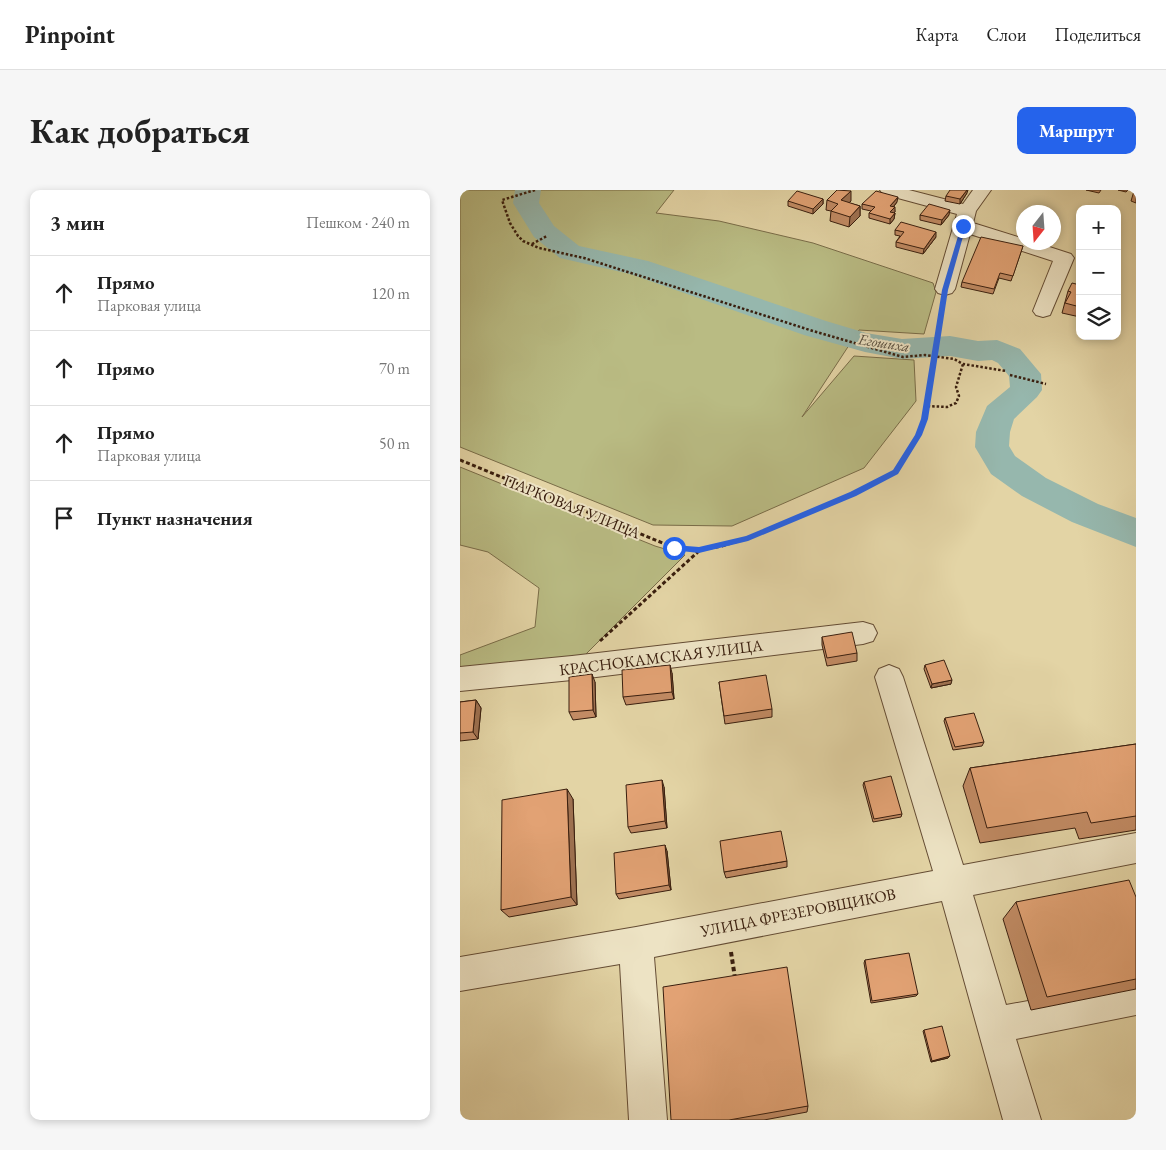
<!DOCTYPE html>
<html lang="ru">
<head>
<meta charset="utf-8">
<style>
	body { margin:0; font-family:"EB Garamond",serif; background:#f6f6f6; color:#222 }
	.controls { position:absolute; right:15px; top:15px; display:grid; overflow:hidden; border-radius:10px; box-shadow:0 2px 8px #0003 }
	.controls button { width:45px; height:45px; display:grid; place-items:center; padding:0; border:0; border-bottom:1px solid #e0e0e0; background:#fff; color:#222; font:25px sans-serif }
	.compass { position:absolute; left:556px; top:15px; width:45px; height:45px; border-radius:50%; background:#fff; box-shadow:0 2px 8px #0003; rotate:197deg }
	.stop { position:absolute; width:15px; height:15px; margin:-11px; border:4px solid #2563eb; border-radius:50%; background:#fff }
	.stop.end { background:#2563eb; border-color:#fff; box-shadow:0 1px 5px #0008 }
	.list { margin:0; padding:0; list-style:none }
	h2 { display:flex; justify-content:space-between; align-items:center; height:65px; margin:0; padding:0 20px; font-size:21px }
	h2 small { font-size:16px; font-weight:400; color:#767676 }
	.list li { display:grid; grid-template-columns:32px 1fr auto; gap:15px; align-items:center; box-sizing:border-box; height:75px; padding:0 20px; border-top:1px solid #e0e0e0 }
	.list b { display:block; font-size:19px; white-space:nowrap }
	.list p { margin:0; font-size:16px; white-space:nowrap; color:#767676 }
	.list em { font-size:16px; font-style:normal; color:#767676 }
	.icon { flex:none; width:28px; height:28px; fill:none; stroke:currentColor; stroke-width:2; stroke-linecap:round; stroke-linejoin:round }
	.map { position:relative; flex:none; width:676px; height:930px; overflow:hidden; border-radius:10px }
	header { display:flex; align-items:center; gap:30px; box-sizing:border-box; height:70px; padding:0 25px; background:#fff; border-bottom:1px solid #e0e0e0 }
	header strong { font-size:24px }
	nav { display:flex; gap:28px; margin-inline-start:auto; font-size:18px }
	.intro { display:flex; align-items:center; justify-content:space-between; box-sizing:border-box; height:120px; padding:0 30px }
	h1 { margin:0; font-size:35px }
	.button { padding:12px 22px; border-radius:10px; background:#2563eb; color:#fff; font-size:18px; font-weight:700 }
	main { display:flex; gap:30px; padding:0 30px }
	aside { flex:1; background:#fff; border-radius:10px; box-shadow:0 2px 8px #0003 }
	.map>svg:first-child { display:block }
	.green { fill:#b9bb83; stroke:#796c48 }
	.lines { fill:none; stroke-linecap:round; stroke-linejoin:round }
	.river { fill:#96b7ad; fill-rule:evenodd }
	.minor-casing { stroke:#644c34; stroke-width:2 }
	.path-far2 { stroke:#391e0e; stroke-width:2.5; stroke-dasharray:2.5 2; stroke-linecap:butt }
	.path-far1 { stroke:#391e0e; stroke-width:3; stroke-dasharray:4 2.5; stroke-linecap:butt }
	.path { stroke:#391e0e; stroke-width:4; stroke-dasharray:4.5 3; stroke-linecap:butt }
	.minor { fill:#ede3c4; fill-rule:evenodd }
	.path-bridge { stroke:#391e0e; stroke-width:2.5; stroke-dasharray:2.5 2; stroke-linecap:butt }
	.wall { fill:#c28b64; stroke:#391e0e }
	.shaded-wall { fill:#9e7151; stroke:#391e0e }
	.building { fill:#e2a274; stroke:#391e0e }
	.route { fill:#2563eb }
	.labels { text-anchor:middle; stroke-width:4; stroke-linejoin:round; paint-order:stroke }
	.far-water-label { font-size:15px; font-style:italic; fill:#554c3e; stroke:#ede3c4 }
	.street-label { font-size:16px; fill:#391e0e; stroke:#ede3c4 }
</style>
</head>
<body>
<header>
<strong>Pinpoint</strong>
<nav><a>Карта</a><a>Слои</a><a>Поделиться</a></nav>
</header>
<div class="intro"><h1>Как добраться</h1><a class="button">Маршрут</a></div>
<main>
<aside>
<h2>3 мин<small>Пешком · 240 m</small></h2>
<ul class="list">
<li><svg class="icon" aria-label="ahead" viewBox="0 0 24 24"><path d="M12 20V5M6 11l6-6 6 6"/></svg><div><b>Прямо</b><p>Парковая улица</p></div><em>120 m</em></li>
<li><svg class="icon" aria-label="ahead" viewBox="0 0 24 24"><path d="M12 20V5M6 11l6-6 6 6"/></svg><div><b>Прямо</b></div><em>70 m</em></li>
<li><svg class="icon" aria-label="ahead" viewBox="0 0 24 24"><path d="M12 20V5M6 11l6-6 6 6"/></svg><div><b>Прямо</b><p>Парковая улица</p></div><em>50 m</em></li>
<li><svg class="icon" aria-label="arrive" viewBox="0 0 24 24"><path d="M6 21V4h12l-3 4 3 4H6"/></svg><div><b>Пункт назначения</b></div></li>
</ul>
</aside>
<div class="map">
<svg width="676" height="930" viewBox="0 0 676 930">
	<rect width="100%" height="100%" fill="#e3d4a5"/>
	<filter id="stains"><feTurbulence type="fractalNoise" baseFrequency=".004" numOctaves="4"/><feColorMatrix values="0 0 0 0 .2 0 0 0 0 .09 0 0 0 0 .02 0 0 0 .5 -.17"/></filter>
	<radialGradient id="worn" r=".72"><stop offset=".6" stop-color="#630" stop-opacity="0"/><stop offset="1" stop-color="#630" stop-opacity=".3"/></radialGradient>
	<g class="green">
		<polygon points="0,0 214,0 196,23 259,31 353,53 473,93 476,102 464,144 399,140 342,227 394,166 454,170 456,211 404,278 272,336 193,335 0,257"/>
		<polygon points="0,277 195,356 225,365 112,478 0,489 0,465 75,437 79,398 28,362 0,355"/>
	</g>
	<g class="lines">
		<polygon class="river" points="55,0 81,0 79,13 94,36 119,56 188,71 366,131 406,143 442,149 490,146 518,151 537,150 560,159 581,184 582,200 577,207 554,229 550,242 549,256 555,266 586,288 638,314 676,328 676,357 612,332 562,306 531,284 515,257 516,242 527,216 550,197 549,186 538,173 532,170 518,171 490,166 442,169 405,162 344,145 170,84 100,68 74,47 53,13"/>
		<g class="minor-casing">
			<g id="minor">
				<polygon points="420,0 449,0 503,14 513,0 531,0 516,21 513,33 564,49 564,52 574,52 611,64 614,68 590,125 583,127 576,125 573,121 593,71 510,44 495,99 492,103 485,105 478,103 475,99 497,24 423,4"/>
				<polygon points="403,432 413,435 417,443 413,451 403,454 112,490 0,501 0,477 112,466"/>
				<polygon points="429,475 439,479 443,487 503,675 676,643 676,673 513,705 546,815 676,791 676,825 556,849 581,930 543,930 482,711 194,767 207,930 169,930 160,774 0,801 0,767 176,737 473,681 415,487 419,479"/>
			</g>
		</g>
		<g class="path-far2">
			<polyline points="75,0 42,10 50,33 58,46 63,51 79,58 124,68 353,141 443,167 465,165 494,169 503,174 546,181"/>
			<polyline points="72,54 87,46"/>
			<polyline points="550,185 586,194"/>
			<polyline points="461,237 467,216 487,217 496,213 499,206 496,197 503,174"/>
		</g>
		<g class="path-far1">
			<polyline points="0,270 215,358 239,360 262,356 288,348 393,304 436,282 458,245 461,236"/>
			<polyline points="140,451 239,361"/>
		</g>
		<polyline class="path" points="271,762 275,788"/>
		<use href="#minor" class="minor"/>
		<polyline class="path-bridge" points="467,216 485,99"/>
	</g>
	<g class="wall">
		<polygon points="626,0 641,0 639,3"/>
		<polygon points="658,0 668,0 666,2"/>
		<polygon points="676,0 676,13 671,11 674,1"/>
		<polygon points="507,3 500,14 485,11 486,6"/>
		<polygon points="363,9 363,14 353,24 328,16 328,11"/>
		<polygon points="367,10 391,11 389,13 400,16 400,26 389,37 370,31 371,21 366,20"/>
		<polygon points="437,12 434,16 435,22 433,23 435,23 434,29 430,34 409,28 409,23 411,21 402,19 402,14"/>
		<polygon points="460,25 489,25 481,35 460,30"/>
		<polygon points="435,40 476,47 463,64 436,57 436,52 440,46 435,45"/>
		<polygon points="577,52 591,52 589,56"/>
		<polygon points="563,56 551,91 539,88 533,104 501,97 502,92"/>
		<polygon points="620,95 620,127 602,123 608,101"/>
		<polygon points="362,447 397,463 397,471 367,476 362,455"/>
		<polygon points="465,475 491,494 471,498 464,479"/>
		<polygon points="212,483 214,509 166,515 163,507"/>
		<polygon points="135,492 136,527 113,530 109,522"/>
		<polygon points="259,492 312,519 312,527 265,534"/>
		<polygon points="16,510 21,518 18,549 0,551 0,512"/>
		<polygon points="485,528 524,552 522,556 493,560 484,531"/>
		<polygon points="676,554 676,640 619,649 615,638 520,653 503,596 510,578"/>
		<polygon points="404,592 442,624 441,627 413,632 403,595"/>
		<polygon points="204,597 207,638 171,643 168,637"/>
		<polygon points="113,609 117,715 49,727 41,720"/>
		<polygon points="207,661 211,700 159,709 156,704"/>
		<polygon points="327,671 327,677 266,688 264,682"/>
		<polygon points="676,707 676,799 571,820 543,729 556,712"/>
		<polygon points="405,770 458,804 456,806 411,813 404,773"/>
		<polygon points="464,840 490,866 488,868 471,872 463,841"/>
		<polygon points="348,916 347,922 304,930 211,930"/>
	</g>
	<g class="shaded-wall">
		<polygon points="507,0 508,0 507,3 500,14 500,9"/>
		<polygon points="391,1 391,11 381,20 381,10"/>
		<polygon points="438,7 437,12 430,21 430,16"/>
		<polygon points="363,9 363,14 353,24 353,19"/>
		<polygon points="400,16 400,26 389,37 390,27"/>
		<polygon points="435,17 435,22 430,27 430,22"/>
		<polygon points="490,20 489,25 481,35 482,30"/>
		<polygon points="435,23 434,29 430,34 430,29"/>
		<polygon points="599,35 596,45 594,49 594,43"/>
		<polygon points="476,42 476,47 463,64 464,59"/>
		<polygon points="210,475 212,483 214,509 212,502"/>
		<polygon points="132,484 135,492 136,527 133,520"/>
		<polygon points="492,490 491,494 471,498 472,494"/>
		<polygon points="16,510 21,518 18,549 13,542"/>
		<polygon points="202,590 204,597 207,638 205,631"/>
		<polygon points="107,599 113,609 117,715 111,707"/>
		<polygon points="205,655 207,661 211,700 209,695"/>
		<polygon points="490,866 488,868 471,872 472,871"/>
	</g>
	<g class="building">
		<polygon points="377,0 391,1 381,10 400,16 390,27 371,21 378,14 367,10"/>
		<polygon points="490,0 507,0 500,9 486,6"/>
		<polygon points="337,1 363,9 353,19 328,11"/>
		<polygon points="416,1 438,7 430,16 435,17 430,22 435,23 430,29 409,23 415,17 402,14"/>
		<polygon points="469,14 490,20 482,30 460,25"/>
		<polygon points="441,32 476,42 464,59 436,52 444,42 435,40"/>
		<polygon points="594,34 599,35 594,43"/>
		<polygon points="521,47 563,56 553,86 540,83 534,99 502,92"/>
		<polygon points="612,93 620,95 620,117 605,113 611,102 608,101"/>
		<polygon points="392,442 397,463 367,468 362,447"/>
		<polygon points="484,470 492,490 472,494 465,475"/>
		<polygon points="210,475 212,502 163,507 162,480"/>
		<polygon points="132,484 133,520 109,522 109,487"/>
		<polygon points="306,485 312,519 264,526 259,492"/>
		<polygon points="16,510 13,542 0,543 0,512"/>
		<polygon points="514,523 524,552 495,557 485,528"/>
		<polygon points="676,554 676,626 631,633 627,622 527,638 510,578"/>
		<polygon points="431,586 442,624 414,629 404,592"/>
		<polygon points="202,590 205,631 168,637 166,595"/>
		<polygon points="107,599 111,707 41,720 42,610"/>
		<polygon points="321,641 327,671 264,682 260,651"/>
		<polygon points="205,655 209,695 156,704 154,663"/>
		<polygon points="669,690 676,707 676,789 587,807 556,712"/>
		<polygon points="449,763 458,804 412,811 405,770"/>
		<polygon points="327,777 348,916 269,930 211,930 203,797"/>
		<polygon points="482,836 490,866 472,871 464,840"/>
	</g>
	<polygon class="route" points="503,34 506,36 488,100 468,229 462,245 438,284 396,306 288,351 239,363 212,360 211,358 214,355 239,357 286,346 390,302 433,280 455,245 461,229 482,100 501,36"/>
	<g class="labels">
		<g class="far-water-label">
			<text transform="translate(424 153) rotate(9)" y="5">Егошиха</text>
		</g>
		<g class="street-label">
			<text transform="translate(112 316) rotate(22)" y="6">ПАРКОВАЯ УЛИЦА</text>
			<text transform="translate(201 467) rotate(-7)" y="6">КРАСНОКАМСКАЯ УЛИЦА</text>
			<text transform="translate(338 722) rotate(-11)" y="6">УЛИЦА ФРЕЗЕРОВЩИКОВ</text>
		</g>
	</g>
	<rect width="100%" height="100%" filter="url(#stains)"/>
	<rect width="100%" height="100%" fill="url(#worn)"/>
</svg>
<div class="controls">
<button>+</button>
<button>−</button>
<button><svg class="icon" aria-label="layers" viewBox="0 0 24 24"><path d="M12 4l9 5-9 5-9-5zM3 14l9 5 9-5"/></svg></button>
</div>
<svg class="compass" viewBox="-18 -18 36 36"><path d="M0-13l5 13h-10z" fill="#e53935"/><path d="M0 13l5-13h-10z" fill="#767676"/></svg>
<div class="stop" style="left:214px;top:358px"></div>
<div class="stop end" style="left:503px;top:36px"></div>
</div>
</main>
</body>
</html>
